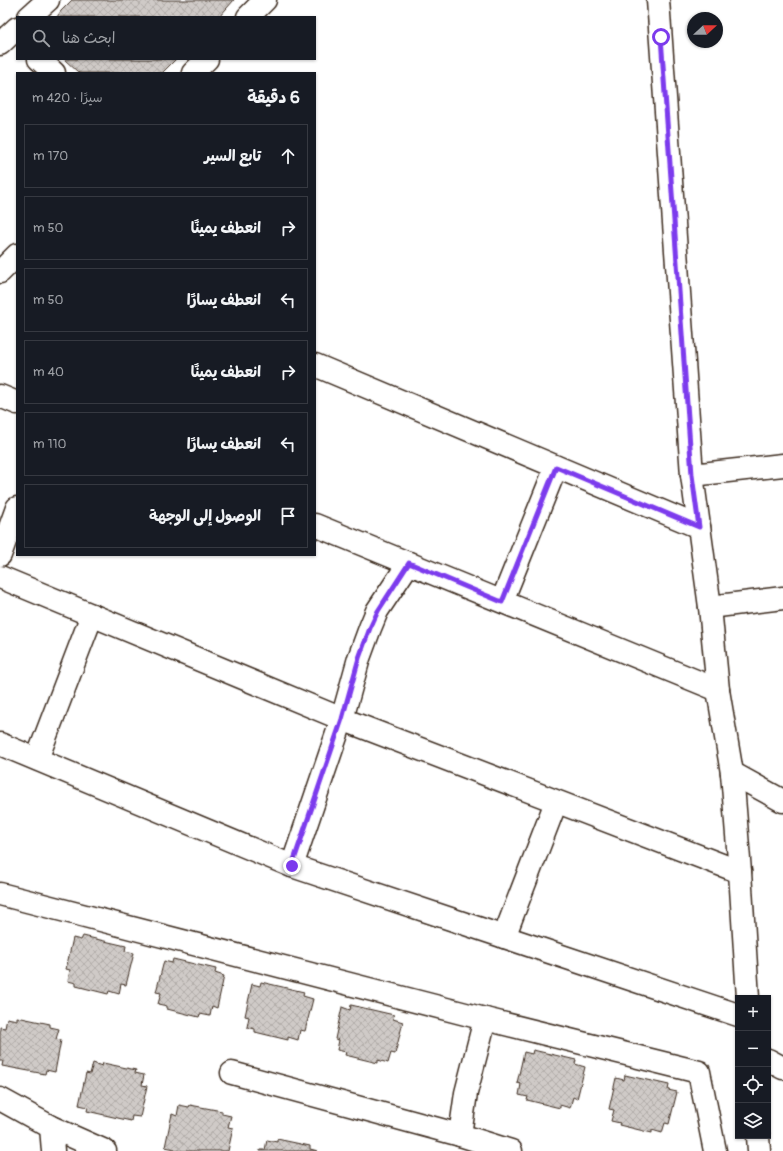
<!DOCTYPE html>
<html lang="ar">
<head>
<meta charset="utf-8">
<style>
	body { margin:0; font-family:Pangolin,"Playpen Sans Arabic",sans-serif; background:#20242c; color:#f1f3f6; direction:rtl }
	.controls { position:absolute; right:12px; bottom:12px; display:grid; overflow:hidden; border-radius:0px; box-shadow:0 1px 3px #0004 }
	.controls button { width:36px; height:36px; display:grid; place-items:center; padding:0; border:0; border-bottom:1px solid #363941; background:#171b24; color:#f1f3f6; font:20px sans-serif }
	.compass { position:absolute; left:687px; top:12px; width:36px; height:36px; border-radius:50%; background:#171b24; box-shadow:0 1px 3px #0004; rotate:68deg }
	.stop { position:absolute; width:12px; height:12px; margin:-9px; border:3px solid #7c3aed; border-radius:50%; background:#fff }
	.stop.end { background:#7c3aed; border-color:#fff; box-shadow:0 1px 4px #0008 }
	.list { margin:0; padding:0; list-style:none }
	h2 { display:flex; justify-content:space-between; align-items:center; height:52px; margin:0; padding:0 16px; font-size:17px }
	h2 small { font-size:13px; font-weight:400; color:#9ea1a6 }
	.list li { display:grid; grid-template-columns:26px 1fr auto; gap:12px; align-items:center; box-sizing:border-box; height:64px; margin:0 8px 8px; padding:0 8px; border:1px solid #363941; border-radius:0px }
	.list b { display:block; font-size:15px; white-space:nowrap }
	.list em { font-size:13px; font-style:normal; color:#9ea1a6 }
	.icon { flex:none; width:22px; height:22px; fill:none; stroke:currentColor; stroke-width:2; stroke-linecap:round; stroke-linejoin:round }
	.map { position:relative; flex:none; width:783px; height:1151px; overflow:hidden; direction:ltr }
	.search { position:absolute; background:#171b24; box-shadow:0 1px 3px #0004; left:16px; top:16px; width:300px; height:44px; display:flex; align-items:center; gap:10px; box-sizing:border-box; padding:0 14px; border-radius:0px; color:#9ea1a6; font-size:15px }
	.panel { position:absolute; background:#171b24; box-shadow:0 1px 3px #0004; left:16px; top:72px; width:300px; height:484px; border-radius:0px; direction:rtl }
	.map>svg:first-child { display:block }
	.building { fill:url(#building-cross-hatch); stroke:#3b2a1e }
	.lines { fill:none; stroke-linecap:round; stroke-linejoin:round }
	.minor-casing { stroke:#3b2a1e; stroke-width:25 }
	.minor { stroke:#fff; stroke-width:22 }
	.route { stroke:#7c3aed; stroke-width:5 }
</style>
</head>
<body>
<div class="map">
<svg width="783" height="1151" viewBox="0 0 783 1151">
	<defs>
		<pattern id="building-cross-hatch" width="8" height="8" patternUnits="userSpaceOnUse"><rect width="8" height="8" fill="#cfcac7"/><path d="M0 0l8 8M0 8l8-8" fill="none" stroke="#b3aeaa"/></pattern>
	</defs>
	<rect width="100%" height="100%" fill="#fff"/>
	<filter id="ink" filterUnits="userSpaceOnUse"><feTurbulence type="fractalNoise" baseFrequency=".025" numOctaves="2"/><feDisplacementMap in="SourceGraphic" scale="8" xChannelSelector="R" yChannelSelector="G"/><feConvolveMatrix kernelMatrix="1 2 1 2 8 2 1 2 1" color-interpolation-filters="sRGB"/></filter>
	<g filter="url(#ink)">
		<g class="building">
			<polygon points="72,0 234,0 219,17 57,17 61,11"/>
			<polygon points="64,59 176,59 162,73 79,73"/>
			<polygon points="83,936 126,946 125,951 134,953 126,985 121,984 119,994 109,991 108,994 76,986 76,983 68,981 70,970 66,969 73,938 81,940"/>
			<polygon points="173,959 216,969 215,973 224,976 217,1008 212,1006 210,1016 200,1014 199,1017 167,1009 167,1006 158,1004 161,993 156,992 164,961 172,963"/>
			<polygon points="261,982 304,992 303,996 313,999 305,1031 300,1030 298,1040 288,1037 288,1040 255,1032 255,1029 247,1027 249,1017 245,1016 252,984 260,986"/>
			<polygon points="351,1005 394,1015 393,1019 403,1022 395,1054 391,1053 388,1063 378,1060 378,1063 345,1055 346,1052 337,1050 339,1040 335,1039 342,1007 350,1010"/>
			<polygon points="17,1017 50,1024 50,1027 59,1029 56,1039 61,1040 55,1072 46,1070 45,1074 2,1066 3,1061 0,1061 0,1027 5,1028 7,1018 17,1020"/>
			<polygon points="533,1050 576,1060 575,1064 585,1067 577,1099 573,1097 570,1108 560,1105 560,1108 527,1100 528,1097 519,1095 521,1084 517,1083 524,1052 532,1054"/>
			<polygon points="93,1063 102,1066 103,1063 136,1070 135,1073 144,1075 142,1085 147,1086 140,1117 132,1116 131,1121 87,1111 88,1107 79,1105 86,1073 90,1074"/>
			<polygon points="625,1075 669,1085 668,1090 677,1092 669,1124 665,1123 662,1133 652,1130 652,1133 619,1125 620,1123 611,1121 614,1110 609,1109 616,1078 624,1080"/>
			<polygon points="179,1105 189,1107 190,1105 222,1111 222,1114 231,1116 228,1127 233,1128 228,1151 174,1151 175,1149 165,1147 172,1114 177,1116"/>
			<polygon points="277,1139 310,1146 310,1149 318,1151 260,1151 260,1150 265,1150 267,1140 277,1142"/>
		</g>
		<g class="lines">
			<g class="minor-casing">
				<g id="minor">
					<polyline points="658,0 688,418 692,475 710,607 718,690 732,773 740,872 748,998"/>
					<polyline points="29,17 48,0"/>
					<polyline points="248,17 265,0"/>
					<polyline points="0,44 17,28"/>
					<polyline points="39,59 54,73"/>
					<polyline points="193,73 207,59"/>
					<polyline points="0,272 17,255"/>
					<polyline points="315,365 699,527"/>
					<polyline points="0,396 17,403"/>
					<polyline points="692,475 783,465"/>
					<polyline points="315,525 718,690"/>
					<polyline points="0,555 17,508"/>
					<polyline points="0,577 342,719 740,872"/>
					<polyline points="502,601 556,467"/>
					<polyline points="710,607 783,598"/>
					<polyline points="0,744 292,866 738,1015"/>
					<polyline points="37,759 92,615"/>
					<polyline points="732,773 783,801"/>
					<polyline points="292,866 342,719 359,658 370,628 377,611 409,563"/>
					<polyline points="0,894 485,1019 699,1072 715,1151"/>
					<polyline points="504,937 556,802"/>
					<polyline points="768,1060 783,1068"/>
					<polyline points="232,1073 460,1135 511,1151"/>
					<polyline points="0,1099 51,1127 105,1151"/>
					<polyline points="51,1127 53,1151"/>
					<polyline points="460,1135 466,1093 485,1019"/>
					<polyline points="758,1136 759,1151"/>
				</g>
			</g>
			<use href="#minor" class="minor"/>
		</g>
	</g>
	<g class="lines" filter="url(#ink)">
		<polyline class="route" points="292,866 342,719 359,658 370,628 378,611 409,563 502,602 556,467 699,527 692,475 688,418 661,37"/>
	</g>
</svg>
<div class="controls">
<button>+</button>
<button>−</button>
<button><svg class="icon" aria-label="locate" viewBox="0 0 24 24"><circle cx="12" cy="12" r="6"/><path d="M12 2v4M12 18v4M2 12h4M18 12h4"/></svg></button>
<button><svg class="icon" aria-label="layers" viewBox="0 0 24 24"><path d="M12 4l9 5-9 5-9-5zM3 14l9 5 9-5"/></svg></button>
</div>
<svg class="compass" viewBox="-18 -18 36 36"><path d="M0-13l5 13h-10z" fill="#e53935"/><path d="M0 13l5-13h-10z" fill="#9ea1a6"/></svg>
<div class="stop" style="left:661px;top:37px"></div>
<div class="stop end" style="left:292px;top:866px"></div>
<div class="search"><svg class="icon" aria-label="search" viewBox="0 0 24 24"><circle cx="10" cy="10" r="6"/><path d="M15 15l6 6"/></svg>ابحث هنا</div>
<section class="panel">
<h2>6 دقيقة<small>سيرًا · 420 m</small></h2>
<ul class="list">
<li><svg class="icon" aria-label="ahead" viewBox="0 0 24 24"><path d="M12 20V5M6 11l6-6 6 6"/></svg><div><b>تابع السير</b></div><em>170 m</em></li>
<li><svg class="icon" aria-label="right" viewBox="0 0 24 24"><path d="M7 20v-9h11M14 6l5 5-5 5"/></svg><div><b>انعطف يمينًا</b></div><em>50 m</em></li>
<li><svg class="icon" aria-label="left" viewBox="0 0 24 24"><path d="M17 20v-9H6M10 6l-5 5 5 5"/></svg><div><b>انعطف يسارًا</b></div><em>50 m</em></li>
<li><svg class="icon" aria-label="right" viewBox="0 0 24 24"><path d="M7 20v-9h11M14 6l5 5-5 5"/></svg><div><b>انعطف يمينًا</b></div><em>40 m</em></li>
<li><svg class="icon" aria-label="left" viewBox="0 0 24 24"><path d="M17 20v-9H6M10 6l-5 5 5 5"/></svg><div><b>انعطف يسارًا</b></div><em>110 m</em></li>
<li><svg class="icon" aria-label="arrive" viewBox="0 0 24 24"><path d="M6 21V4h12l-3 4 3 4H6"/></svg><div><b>الوصول إلى الوجهة</b></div></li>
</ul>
</section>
</div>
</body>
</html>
